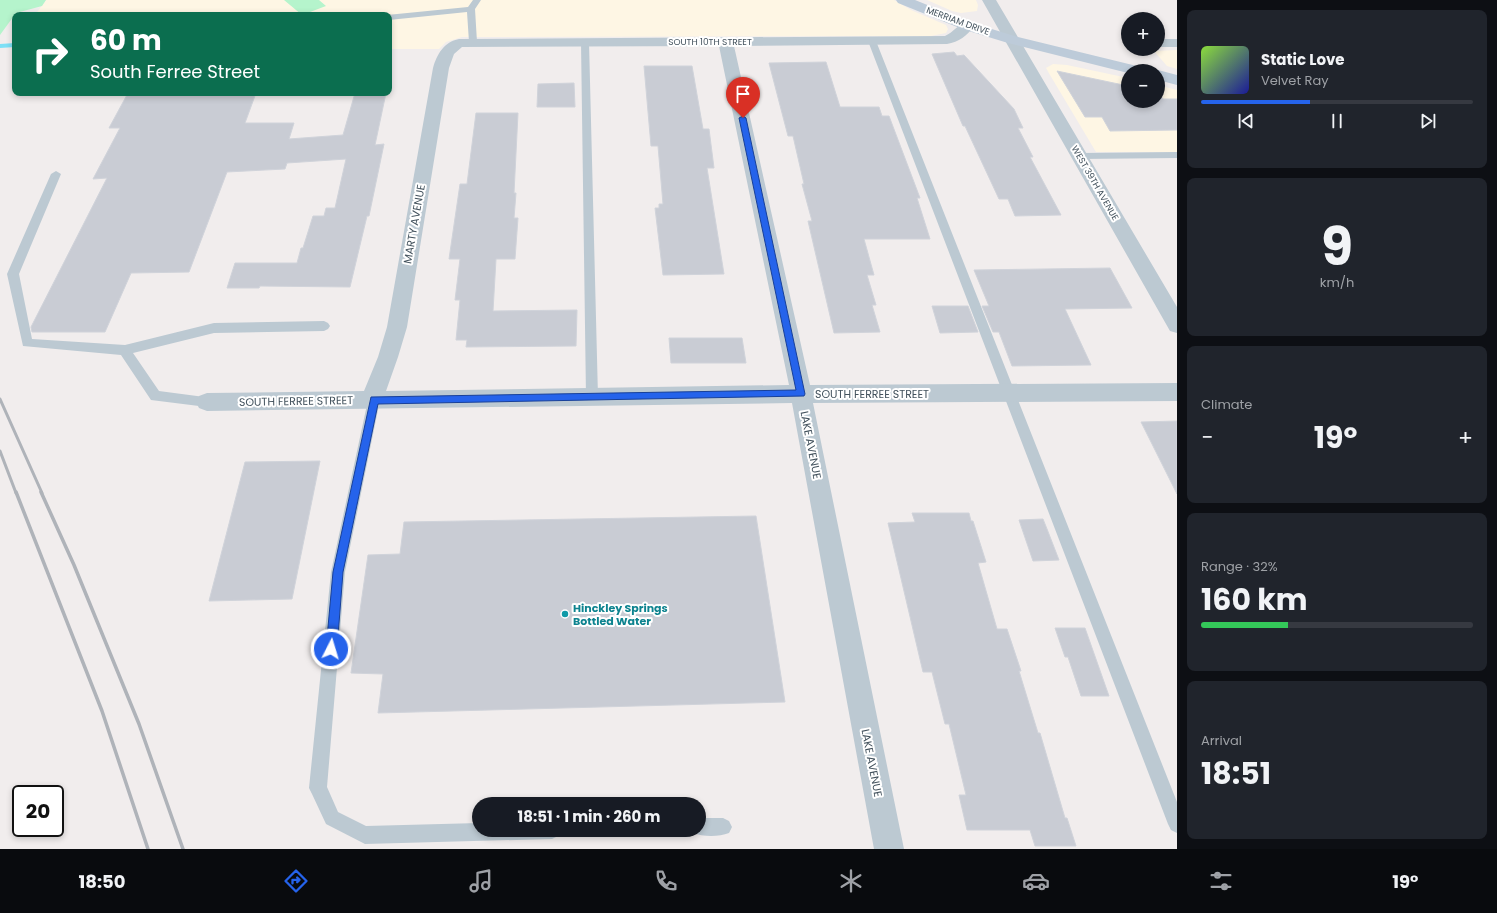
<!DOCTYPE html>
<html lang="en">
<head>
<meta charset="utf-8">
<style>
	body { margin:0; font-family:Poppins,sans-serif; background:#20242c; color:#f1f3f6; height:100vh; display:flex; flex-direction:column; font-size:15px; white-space:nowrap }
	* { box-sizing:border-box; margin:0 }
	p { font-size:13px; color:#9ea1a6 }
	.icon { flex:none; width:22px; height:22px; fill:none; stroke:currentColor; stroke-width:2; stroke-linecap:round; stroke-linejoin:round }
	.map { position:relative; flex:1; overflow:hidden }
	.panel { display:flex; flex-direction:column; gap:10px; padding:10px; background:#0d0f14; width:320px }
	.panel>* { flex:none }
	.guide { position:absolute; left:12px; top:12px; width:380px; height:84px; border-radius:8px; box-shadow:0 2px 6px #0003; background:#0b6e4f; color:#fff; overflow:hidden }
	.buttons { position:absolute; left:1121px; top:12px; display:grid; gap:8px }
	.buttons a { display:grid; place-items:center; width:44px; height:44px; border-radius:50%; background:#171b24; box-shadow:0 2px 6px #0003; font-size:20px }
	.speed { position:absolute; left:12px; top:785px; display:flex; gap:8px; font-size:20px; font-weight:700; text-align:center }
	.speed>* { display:grid; place-content:center; width:52px; height:52px; border-radius:50%; background:#171b24; box-shadow:0 2px 6px #0003; line-height:1 }
	.speed .limit { border:2px solid #111; border-radius:6px; background:#fff; color:#111 }
	.pin { position:absolute; display:grid; place-items:center; width:34px; height:34px; color:#fff; margin:-41px -17px; border-radius:50% 50% 50% 0; rotate:-45deg; box-shadow:0 0 4px #0007 }
	.pin .icon { rotate:45deg }
	.me { position:absolute; width:44px; margin:-22px; rotate:5deg; stroke-linejoin:round; filter:drop-shadow(0 0 3px #0008) }
	.turn { display:flex; align-items:center; gap:14px; height:84px; padding:0 12px; font-size:18px }
	.turn .icon { width:52px; height:52px; stroke-width:2.5 }
	.turn b { display:block; font-size:28px; line-height:34px }
	.big { font-size:30px; font-weight:700; line-height:1.1 }
	.panel .card { flex:1; display:flex; flex-direction:column; justify-content:center; gap:6px; min-width:0; padding:0 14px; border-radius:8px; background:#20242c }
	.panel .dial { align-items:center; gap:0 }
	.dial b { font-size:52px; line-height:1 }
	.song { display:flex; align-items:center; gap:12px }
	.cover { width:48px; height:48px; border-radius:6px; background:linear-gradient(135deg,hsl(90 70% 55%),hsl(240 70% 35%)) }
	.played { height:4px; border-radius:2px; background:linear-gradient(90deg,#2563eb 40%,#363941 40%) }
	.keys { display:flex; justify-content:space-around; direction:ltr }
	.heat { display:flex; justify-content:space-between; align-items:center; font-size:22px; direction:ltr }
	.charge { height:6px; border-radius:3px; background:linear-gradient(90deg,#34c759 32%,#363941 0) }
	.trip { position:absolute; left:472px; top:797px; width:234px; height:40px; border-radius:20px; background:#171b24; box-shadow:0 2px 6px #0003; font-weight:700; line-height:40px; text-align:center }
	.menu { display:flex; height:64px; justify-content:space-around; align-items:center; background:#090b0e; color:#9ea1a6 }
	.menu .icon { width:28px; height:28px }
	.menu .active { color:#2563eb }
	.menu b { font-size:18px; color:#f1f3f6 }
	main { display:flex; flex:1; min-height:0 }
	.map>svg:first-child { display:block }
	.commercial { fill:#fef6e4 }
	.green { fill:#b5f4cc }
	.lines { fill:none; stroke-linecap:round; stroke-linejoin:round }
	.stream { fill:#7de0f6; fill-rule:evenodd }
	.building { fill:#c9ccd4; stroke:#d0d3da }
	.lane { fill:#bcc9d2; fill-rule:evenodd }
	.street { fill:#bcc9d2; fill-rule:evenodd }
	.secondary { fill:#bdcbd9; fill-rule:evenodd }
	.rail-far1 { stroke:#afb3b9; stroke-width:3 }
	.rail { stroke:#afb3b9; stroke-width:3.5 }
	.route { fill:#2563eb; stroke:#184099 }
	.culture-dot { fill:#0f9aa8; stroke:#fff; stroke-width:1.5 }
	.labels { text-anchor:middle; dominant-baseline:central; stroke-width:4; stroke-linejoin:round; paint-order:stroke }
	.far-street-label { font-size:9px; fill:#43525d; stroke:#fff }
	.street-label { font-size:11px; fill:#43525d; stroke:#fff }
	.culture-label { font-size:11px; font-weight:bold; fill:#0d838f; stroke:#fff; text-anchor:start }
</style>
</head>
<body>
<main>
<div class="map">
<svg width="1177" height="849" viewBox="0 0 1177 849">
	<rect width="100%" height="100%" fill="#f1eded"/>
	<path class="commercial" d="M46,0H894L911,10L946,25L948,29L946,33L931,36L462,37L446,42L439,49H389V15H35Z
		M927,0H976L978,5L977,11L961,13L952,11Z
		M1177,50V69L1167,66L1154,51Z
		M1053,64L1067,65L1128,78V101H1158V85L1177,90V152H1096L1050,75L1046,68Z"/>
	<path class="green" d="M0,0H46L42,6L16,13L0,35Z
		M284,0H319L326,6L302,15Z"/>
	<g class="lines">
		<path class="stream" d="M15,43V47L0,48V44Z"/>
	</g>
	<path class="building" d="M954,52L957,56L964,55L1014,109L1023,128H1018L1033,157H1030L1061,215L1015,216L1008,199H999L965,126H963L932,54Z
		M826,62L840,107H879L882,116H889L920,198H917L930,239H864L874,275H867L876,305H872L880,332L834,333L808,221H812L802,184H804L793,136H788L769,63Z
		M644,66H692L703,129H709L714,168H707L724,274L663,275L655,208H659V204H663L658,146H651Z
		M1057,71L1128,86V101H1158V92L1163,99H1177V130L1110,131L1102,117H1085Z
		M574,83L575,107H537L538,84Z
		M128,93H256L245,123H294L289,139L343,135L355,93H386L375,145L384,144L369,216H367L350,287L260,286L259,288H227L235,263H297L301,248H303L313,216H324L326,208H335L346,159L287,163L285,169L227,172L189,272L131,273L105,332H32L31,327L107,178L93,179L120,128H109Z
		M476,113H518L514,193H516L514,218H518L515,259H496L493,311L577,310L576,346L466,347L467,340H456L460,300H455L460,259H449L460,184H467Z
		M1110,268L1132,308L1065,309L1091,365L1012,366L999,332H993L982,306H989L974,270Z
		M932,306H968L978,332L940,333Z
		M669,338H742L746,363H671Z
		M1177,421V494L1141,422Z
		M320,461L292,599L209,601L245,462Z
		M912,513H969L971,521H973L986,562L978,563L997,629H1007L1021,671H1019L1038,733H1040L1065,818H1067L1076,846H1035L1030,830H967L959,795H966L949,724H945L932,672H923L888,523L915,522Z
		M756,516L785,702L378,713L383,674L351,673L368,555L400,554L404,522Z
		M1043,519L1047,529L1059,560L1033,561L1019,520Z
		M1055,628H1085L1109,696H1081L1068,657H1065Z"/>
	<g class="lines">
		<path class="lane" d="M473,0H481L475,9L477,42L473,45L469,42L467,12L389,20V15H387L468,7Z
			M872,38L876,41L1177,802V833L1171,830L1168,824L868,41Z
			M585,39L589,42L598,397L596,401L592,402L588,401L586,397L581,42Z
			M1177,152V158L1080,159L1075,156L1080,153Z
			M56,171L61,174L19,274L32,339L125,345L214,323L324,321L328,323L330,326L328,329L324,331L214,333L133,353L159,391L212,398L213,402L212,406L207,407L151,400L121,355L23,346L7,274L51,174Z
			M374,395L379,396L380,400L345,572L327,787L338,812L366,826L479,823V830H561L558,836L552,839L365,844L326,824L312,794L309,788L331,572L368,400L369,396Z
			M699,818H723L729,821L732,827L729,833C719,837 703,837 693,833L692,830H699Z"/>
		<path class="street" d="M982,0H996L1177,307V333L1170,331Z
			M967,22L972,23L974,26C967,36 959,42 947,44L734,46L810,385L1177,383V401L813,403L904,849H874L792,403L207,411L199,408L196,402L199,396L207,393L364,391L378,357L387,327L433,68C437,54 444,42 459,39L945,36C954,32 958,24 967,22ZM719,46L789,385L386,391L398,357L407,327L449,68L454,54L462,47Z
			M1158,39H1177V47H1158Z"/>
		<path class="secondary" d="M896,0H915L972,23L1018,37L1145,68L1148,71H1128V73L1008,43L962,29L898,3Z
			M1158,70L1177,75V85L1158,80V71H1155Z"/>
		<path class="rail-far1" d="M0,399L42,493
			M0,451L16,493"/>
		<path class="rail" d="M16,492L102,711L148,849
			M41,492L74,565L139,724L183,849"/>
	</g>
	<path class="route" d="M743,116L746,118L805,394L804,396L378,404L343,572L337,649L335,653L331,655L327,653L326,649L333,572L371,397L796,390L739,118Z"/>
	<circle class="culture-dot" cx="565" cy="614" r="4"/>
	<g class="labels">
		<g class="far-street-label">
			<text transform="translate(958 21) rotate(20)">MERRIAM DRIVE</text>
			<text x="710" y="42">SOUTH 10TH STREET</text>
			<text transform="translate(1095 183) rotate(60)">WEST 39TH AVENUE</text>
		</g>
		<g class="street-label">
			<text transform="translate(414 224) rotate(-80)">MARTY AVENUE</text>
			<text x="872" y="394">SOUTH FERREE STREET</text>
			<text transform="translate(296 401) rotate(-1)">SOUTH FERREE STREET</text>
			<text transform="translate(811 445) rotate(79)">LAKE AVENUE</text>
			<text transform="translate(872 763) rotate(79)">LAKE AVENUE</text>
		</g>
		<g class="culture-label">
			<text x="573" y="608">Hinckley Springs<tspan x="573" dy="13">Bottled Water</tspan></text>
		</g>
	</g>
</svg>
<div class="buttons">
<a>+</a>
<a>−</a>
</div>
<div class="speed"><div class="limit">20</div></div>
<div class="pin" style="left:743px;top:118px;background:#d93025"><svg class="icon" aria-label="arrive" viewBox="0 0 24 24"><path d="M6 21V4h12l-3 4 3 4H6"/></svg></div>
<svg class="me" style="left:331px;top:649px" viewBox="-20 -20 40 40"><circle r="17" fill="#2563eb" stroke="#fff" stroke-width="3"/><path d="M0-11L8 9 0 5-8 9z" fill="#fff"/></svg>
<div class="trip">18:51 · 1 min · 260 m</div>
<div class="guide">
<div class="turn"><svg class="icon" aria-label="right" viewBox="0 0 24 24"><path d="M7 20v-9h11M14 6l5 5-5 5"/></svg><div><b>60 m</b>South Ferree Street</div></div>
</div>
</div>
<section class="panel">
<div class="card">
<div class="song"><i class="cover"></i><div><b>Static Love</b><p>Velvet Ray</p></div></div>
<div class="played"></div>
<div class="keys"><svg class="icon" aria-label="previous" viewBox="0 0 24 24"><path d="M18 5L8 12l10 7zM5 5v14"/></svg><svg class="icon" aria-label="pause" viewBox="0 0 24 24"><path d="M8 5v14M16 5v14"/></svg><svg class="icon" aria-label="next" viewBox="0 0 24 24"><path d="M6 5l10 7-10 7zM19 5v14"/></svg></div>
</div>
<div class="card dial"><b>9</b><p>km/h</p></div>
<div class="card"><p>Climate</p>
<div class="heat"><a>−</a><b class="big">19°</b><a>+</a></div>
</div>
<div class="card"><p>Range · 32%</p><b class="big">160 km</b><div class="charge"></div></div>
<div class="card"><p>Arrival</p><b class="big">18:51</b></div>
</section>
</main>
<nav class="menu">
<b>18:50</b>
<svg class="icon active" aria-label="directions" viewBox="0 0 24 24"><path d="M12 3l9 9-9 9-9-9zM9 14v-3h6M13 9l2 2-2 2"/></svg>
<svg class="icon" aria-label="music" viewBox="0 0 24 24"><path d="M9 18V5l10-2v13"/><circle cx="6" cy="18" r="3"/><circle cx="16" cy="16" r="3"/></svg>
<svg class="icon" aria-label="phone" viewBox="0 0 24 24"><path d="M5 4h4l2 5-3 2q2 4 5 5l2-3 5 2v4C11 20 4 13 5 4z"/></svg>
<svg class="icon" aria-label="climate" viewBox="0 0 24 24"><path d="M12 3v18M4 7l16 10M4 17L20 7"/></svg>
<svg class="icon" aria-label="car" viewBox="0 0 24 24"><path d="M5 17H2v-5l4-1 3-4h7l3 4 3 1v5h-3M9 17h6M6 11h13"/><circle cx="7" cy="17" r="2"/><circle cx="17" cy="17" r="2"/></svg>
<svg class="icon" aria-label="filters" viewBox="0 0 24 24"><path d="M4 7h16M4 17h16"/><circle cx="9" cy="7" r="2"/><circle cx="15" cy="17" r="2"/></svg>
<b>19°</b>
</nav>
</body>
</html>
